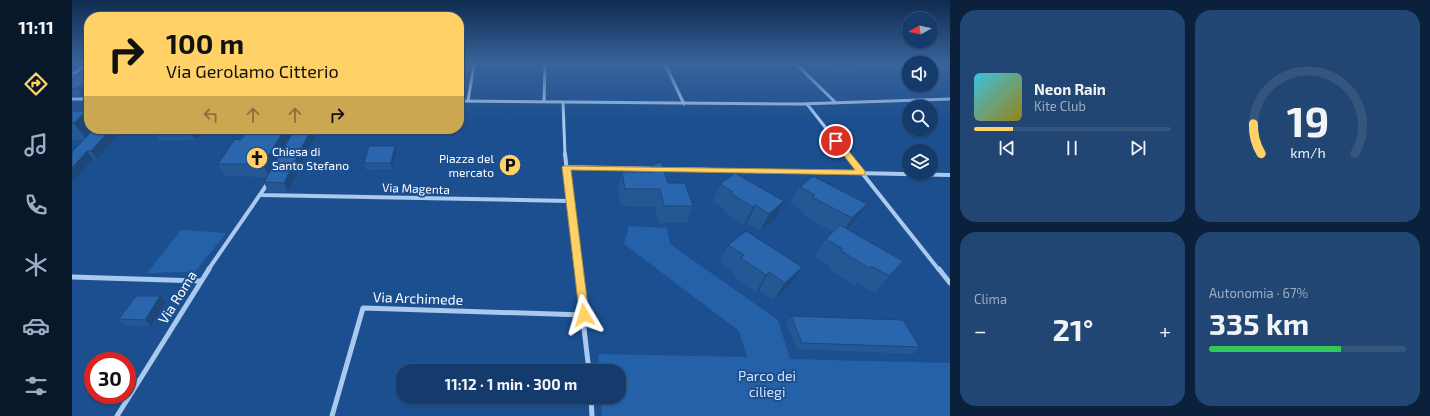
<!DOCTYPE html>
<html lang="it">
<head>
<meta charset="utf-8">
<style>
	body { margin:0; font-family:"Exo 2",sans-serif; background:#214673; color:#f1f3f6; height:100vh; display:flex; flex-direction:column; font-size:15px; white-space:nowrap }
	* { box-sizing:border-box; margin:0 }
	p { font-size:13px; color:#9dadc1 }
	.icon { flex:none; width:22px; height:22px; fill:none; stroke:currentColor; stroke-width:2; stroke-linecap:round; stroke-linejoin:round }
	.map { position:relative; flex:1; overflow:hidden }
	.sheet { display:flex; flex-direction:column; gap:10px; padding:10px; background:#0b203b; width:480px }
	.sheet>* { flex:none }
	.top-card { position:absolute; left:12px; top:12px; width:380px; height:122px; border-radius:16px; box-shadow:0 1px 3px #0004,0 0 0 1px #33557e; background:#ffd166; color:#111; overflow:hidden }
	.needle { width:26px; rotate:262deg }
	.fabs { position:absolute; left:830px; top:12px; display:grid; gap:8px }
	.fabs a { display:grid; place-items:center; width:36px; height:36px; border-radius:50%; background:#143b6b; box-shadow:0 1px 3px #0004,0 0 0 1px #33557e; font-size:20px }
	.speed { position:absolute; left:12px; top:352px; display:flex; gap:8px; font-size:20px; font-weight:700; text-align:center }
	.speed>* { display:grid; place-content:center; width:52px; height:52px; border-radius:50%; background:#143b6b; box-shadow:0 1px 3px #0004,0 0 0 1px #33557e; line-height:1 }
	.speed .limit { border:6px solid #d22; background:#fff; color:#111 }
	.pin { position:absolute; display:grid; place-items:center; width:34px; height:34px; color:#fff; margin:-17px; border:2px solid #fff; border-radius:50%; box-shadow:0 1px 4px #0007 }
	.me { position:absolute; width:44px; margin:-22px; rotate:353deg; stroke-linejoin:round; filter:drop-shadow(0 0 3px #0008) }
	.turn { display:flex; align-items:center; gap:14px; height:84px; padding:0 16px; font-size:18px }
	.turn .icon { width:52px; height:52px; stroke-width:2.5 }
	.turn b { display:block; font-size:28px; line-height:34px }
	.lanes { display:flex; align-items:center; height:38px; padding:0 16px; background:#0003; justify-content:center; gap:20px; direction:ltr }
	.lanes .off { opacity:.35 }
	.big { font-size:30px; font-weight:700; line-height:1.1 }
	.sheet .tile { flex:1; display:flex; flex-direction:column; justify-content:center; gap:6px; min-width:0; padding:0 14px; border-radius:16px; background:#214673 }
	.sheet .dial { align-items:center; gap:0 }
	.dial svg { height:104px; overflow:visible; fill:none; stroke:#33557e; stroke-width:7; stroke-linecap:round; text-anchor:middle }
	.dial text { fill:#f1f3f6; stroke:none }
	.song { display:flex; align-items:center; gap:12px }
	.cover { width:48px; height:48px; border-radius:6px; background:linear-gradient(135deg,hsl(190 70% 55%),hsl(50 70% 35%)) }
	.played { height:4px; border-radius:2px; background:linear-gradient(90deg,#ffd166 20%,#33557e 20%) }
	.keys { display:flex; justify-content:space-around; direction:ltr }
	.heat { display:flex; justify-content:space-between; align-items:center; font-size:22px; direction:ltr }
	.charge { height:6px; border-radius:3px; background:linear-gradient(90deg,#34c759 67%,#33557e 0) }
	.sheet .tiles { flex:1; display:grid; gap:10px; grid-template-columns:repeat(2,1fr) }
	.trip { position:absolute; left:324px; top:364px; width:230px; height:40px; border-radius:16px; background:#143b6b; box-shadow:0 1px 3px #0004,0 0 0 1px #33557e; font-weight:700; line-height:40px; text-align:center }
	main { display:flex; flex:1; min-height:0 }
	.tab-bar { display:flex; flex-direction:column; width:72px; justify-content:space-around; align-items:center; background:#08182b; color:#9dadc1 }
	.tab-bar .icon { width:28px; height:28px }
	.tab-bar .on { color:#ffd166 }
	.tab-bar b { font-size:18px; color:#f1f3f6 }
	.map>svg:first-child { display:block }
	.green { fill:#2461a8 }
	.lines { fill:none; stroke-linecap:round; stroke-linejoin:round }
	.street-far2 { stroke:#a9c9ee; stroke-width:3 }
	.street-far1 { stroke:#a9c9ee; stroke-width:4 }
	.street { stroke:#a9c9ee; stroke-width:5 }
	.wall { fill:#245895 }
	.shaded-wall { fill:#1d4779 }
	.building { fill:#2a66ad; stroke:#1d4779 }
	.route { fill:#ffd166; stroke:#a68842 }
	.labels { text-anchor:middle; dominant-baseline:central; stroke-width:4; stroke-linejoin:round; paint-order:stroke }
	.poi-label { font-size:12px; fill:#fff; stroke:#1b4f8f; text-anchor:start }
	.street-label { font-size:12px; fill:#fff; stroke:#1b4f8f }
	.near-street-label { font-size:14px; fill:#fff; stroke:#1b4f8f }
	.near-park-label { font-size:14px; fill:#cfe3fa; stroke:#1b4f8f }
</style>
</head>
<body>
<main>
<nav class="tab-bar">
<b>11:11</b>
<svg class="icon on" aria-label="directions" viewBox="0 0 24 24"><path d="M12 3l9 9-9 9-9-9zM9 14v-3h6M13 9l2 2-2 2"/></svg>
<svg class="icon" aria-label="music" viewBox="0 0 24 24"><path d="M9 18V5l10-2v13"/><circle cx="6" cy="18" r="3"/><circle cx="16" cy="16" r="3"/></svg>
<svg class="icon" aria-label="phone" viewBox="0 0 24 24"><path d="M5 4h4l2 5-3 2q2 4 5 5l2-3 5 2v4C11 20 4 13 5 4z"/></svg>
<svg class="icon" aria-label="climate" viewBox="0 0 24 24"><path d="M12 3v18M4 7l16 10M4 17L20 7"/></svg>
<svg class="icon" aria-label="car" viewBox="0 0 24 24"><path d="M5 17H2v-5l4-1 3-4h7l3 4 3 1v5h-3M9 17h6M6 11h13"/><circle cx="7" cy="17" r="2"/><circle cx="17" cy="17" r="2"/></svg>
<svg class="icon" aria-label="filters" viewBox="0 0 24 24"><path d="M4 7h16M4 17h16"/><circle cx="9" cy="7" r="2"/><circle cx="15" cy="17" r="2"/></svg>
</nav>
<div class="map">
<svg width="878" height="416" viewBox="0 0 878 416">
	<rect width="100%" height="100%" fill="#1b4f8f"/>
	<path class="green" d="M557,226L595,228L598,244L706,320L718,359L878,363V416H530L529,397H547V371H527L526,354L675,357L667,331L552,244Z
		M109,230L154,233L123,272L75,273Z"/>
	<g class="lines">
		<path class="street-far2" d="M593,64L612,104
			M724,64L764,103
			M0,75L15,64
			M0,99H17
			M387,101L727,104L878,99
			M396,101L402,64
			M472,102L473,64
			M491,102L493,155
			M735,104L775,155"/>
		<path class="street-far1" d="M493,154L506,270
			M775,154L867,270
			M494,167L878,175
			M190,195L498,201
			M136,270L196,183"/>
		<path class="street" d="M505,269L517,371
			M867,269L878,283
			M0,277L128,281
			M519,397L520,416
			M45,416L137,269
			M260,416L291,308L512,315"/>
	</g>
	<path class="wall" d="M750,64H785L780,73L762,74Z
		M0,75H17V93H14L10,96H0Z
		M0,111H14L17,115V129L25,159H21L0,183L11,140H0Z
		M134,129L123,140L87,141L83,133Z
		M223,129H241L244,137L236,150L216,192H196L192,182L195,177L153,176L146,164L220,132L219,133L220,134Z
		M250,129H266L265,130H251Z
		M323,146L324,153L320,169L294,170L292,163Z
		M580,165L596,183L621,206L615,223H587L583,207L549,206L546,189L550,172H578Z
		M663,173L703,219L688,231L675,223L672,225L651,211L652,209L641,201L648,184Z
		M728,187L795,204L783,221L775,229L831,261L803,293L785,283L783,285L756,269L758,266L742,256L754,239L761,232L730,214L732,212L718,204Z
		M656,245L730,267L719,284L702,300L687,290L684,292L660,275L662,272L648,262Z
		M94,302L79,326H54L47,319Z
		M719,316L848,347L841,354L725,349L714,322Z"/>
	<path class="shaded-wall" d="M9,85L14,93L10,96L5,88Z
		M14,111L17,115V129H25L15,140L2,123Z
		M39,129H50L25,159L19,151Z
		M122,129H134L123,140L119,133Z
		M213,129H219L220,136L197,177L191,164Z
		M240,129H241L244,137L236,150L216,192L212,183L233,141Z
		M323,146L324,153L320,169L319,163Z
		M15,151L21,159L0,183V168Z
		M712,201L703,219L688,231L697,214Z
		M795,204L783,221L768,236L780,218Z
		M683,205L675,223L672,225L681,207Z
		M730,267L719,284L702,300L713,283Z
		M697,272L687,290L684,292L694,275Z
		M88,296L94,302L79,326L73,320Z"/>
	<path class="building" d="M765,64H785L767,65Z
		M0,75H17V86L9,85L5,88L0,89Z
		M0,111H14L2,123H0Z
		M21,129H39L19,151H15L0,168V152L18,133Z
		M86,129H122L119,133H83Z
		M176,129H213L191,164H146L163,139L169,140Z
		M223,129H240L233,141L212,183L192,182Z
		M297,146H323L319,163H292Z
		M589,162L596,183H613L621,206H592L588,189H553L550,172H582L580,165Z
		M663,173L712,201L697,214L683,205L681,207L659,194L661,192L648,184Z
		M741,176L795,204L780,218L740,197L743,195L728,187Z
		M768,225L831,261L817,276L799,266L797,268L769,251L771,249L754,239Z
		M674,231L730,267L713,283L697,272L694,275L669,258L672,255L656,245Z
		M64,296H88L73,320L47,319Z
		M719,316L831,320L848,347L730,343Z"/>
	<linearGradient id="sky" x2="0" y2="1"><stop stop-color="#0f2b4f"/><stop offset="0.52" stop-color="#39639b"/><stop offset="1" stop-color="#39639b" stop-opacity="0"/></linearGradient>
	<rect width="878" height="122" fill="url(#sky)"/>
	<path class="route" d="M762,139H767L793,171V175L499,170L517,315L516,319H508L490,167L491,166L783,170L762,143Z"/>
	<defs>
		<g id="church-disc" transform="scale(1.15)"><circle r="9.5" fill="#ffd166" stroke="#1b4f8f"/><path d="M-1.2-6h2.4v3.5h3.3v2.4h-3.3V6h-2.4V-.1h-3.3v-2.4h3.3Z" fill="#111"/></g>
		<g id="parking-disc" transform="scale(1.15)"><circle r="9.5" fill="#ffd166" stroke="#1b4f8f"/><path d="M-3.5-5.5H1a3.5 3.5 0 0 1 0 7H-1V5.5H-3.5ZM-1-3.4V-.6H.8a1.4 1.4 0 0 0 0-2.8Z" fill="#111"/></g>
	</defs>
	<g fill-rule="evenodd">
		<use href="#church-disc" x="185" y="158"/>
		<use href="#parking-disc" x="438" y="165"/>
	</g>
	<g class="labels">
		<g class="poi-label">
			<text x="200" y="151">Chiesa di<tspan x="200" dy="14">Santo Stefano</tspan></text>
			<text x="422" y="158" text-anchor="end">Piazza del<tspan x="422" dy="14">mercato</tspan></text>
		</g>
		<g class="street-label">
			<text transform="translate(344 188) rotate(2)">Via Magenta</text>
		</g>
		<g class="near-street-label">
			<text transform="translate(105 297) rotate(-58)">Via Roma</text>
			<text transform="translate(346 298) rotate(2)">Via Archimede</text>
		</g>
		<g class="near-park-label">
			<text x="695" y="375">Parco dei<tspan x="695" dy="16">ciliegi</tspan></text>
		</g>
	</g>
</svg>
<div class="fabs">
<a><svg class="needle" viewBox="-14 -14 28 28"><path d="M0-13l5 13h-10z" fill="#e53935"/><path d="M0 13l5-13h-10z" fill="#9dadc1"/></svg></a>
<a><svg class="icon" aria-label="sound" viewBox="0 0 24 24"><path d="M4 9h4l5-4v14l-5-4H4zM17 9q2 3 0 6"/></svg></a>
<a><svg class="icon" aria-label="search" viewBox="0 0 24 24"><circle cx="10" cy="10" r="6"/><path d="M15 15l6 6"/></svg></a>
<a><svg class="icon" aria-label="layers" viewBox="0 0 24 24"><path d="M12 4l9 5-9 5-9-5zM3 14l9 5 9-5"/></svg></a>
</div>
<div class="speed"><div class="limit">30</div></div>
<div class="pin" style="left:764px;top:141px;background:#d93025"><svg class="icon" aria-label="arrive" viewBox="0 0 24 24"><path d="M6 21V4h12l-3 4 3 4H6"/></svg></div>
<svg class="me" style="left:512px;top:315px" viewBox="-20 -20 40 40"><path d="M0-17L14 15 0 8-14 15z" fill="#ffd166" stroke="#fff" stroke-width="4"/></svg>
<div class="trip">11:12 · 1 min · 300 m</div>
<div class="top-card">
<div class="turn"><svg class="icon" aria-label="right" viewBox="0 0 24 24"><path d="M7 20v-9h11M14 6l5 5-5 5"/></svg><div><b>100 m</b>Via Gerolamo Citterio</div></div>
<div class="lanes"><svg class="icon off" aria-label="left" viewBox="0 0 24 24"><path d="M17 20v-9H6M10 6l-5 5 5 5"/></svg><svg class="icon off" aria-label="ahead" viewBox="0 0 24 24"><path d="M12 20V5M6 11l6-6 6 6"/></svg><svg class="icon off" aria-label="ahead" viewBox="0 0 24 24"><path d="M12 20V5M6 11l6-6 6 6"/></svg><svg class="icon" aria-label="right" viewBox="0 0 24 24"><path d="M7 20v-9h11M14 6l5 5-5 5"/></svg></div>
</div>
</div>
<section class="sheet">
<div class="tiles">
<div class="tile">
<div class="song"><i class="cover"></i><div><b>Neon Rain</b><p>Kite Club</p></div></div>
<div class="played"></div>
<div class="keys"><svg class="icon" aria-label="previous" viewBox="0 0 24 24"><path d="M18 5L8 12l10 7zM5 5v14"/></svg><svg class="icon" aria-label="pause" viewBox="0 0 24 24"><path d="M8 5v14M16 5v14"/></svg><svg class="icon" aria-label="next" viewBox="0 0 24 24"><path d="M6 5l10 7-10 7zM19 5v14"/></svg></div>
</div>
<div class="tile dial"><svg viewBox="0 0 100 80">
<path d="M14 69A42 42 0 1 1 86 69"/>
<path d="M14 69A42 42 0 0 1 8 46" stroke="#ffd166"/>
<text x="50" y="56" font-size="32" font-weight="700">19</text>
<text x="50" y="72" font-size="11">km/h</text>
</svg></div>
<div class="tile"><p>Clima</p>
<div class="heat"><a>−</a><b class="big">21°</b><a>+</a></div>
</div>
<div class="tile"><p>Autonomia · 67%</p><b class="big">335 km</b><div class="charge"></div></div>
</div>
</section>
</main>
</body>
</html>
